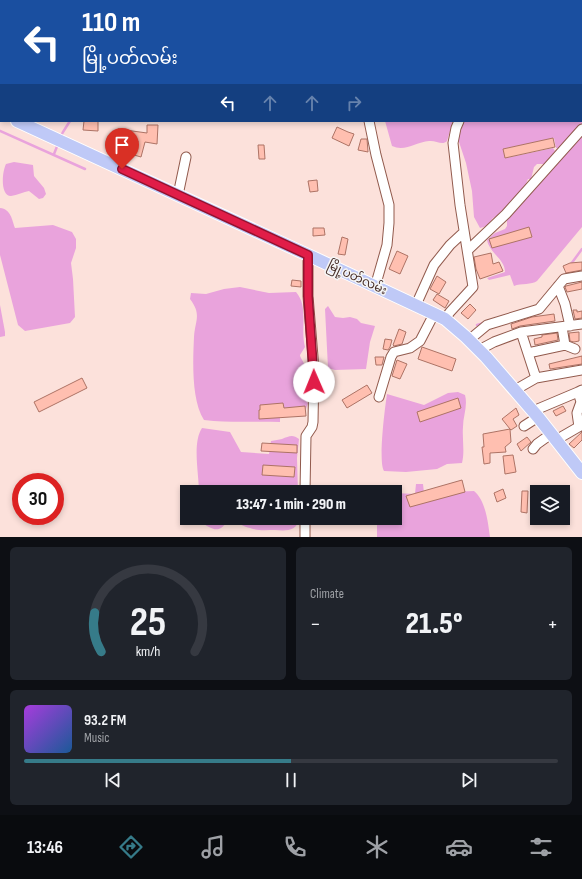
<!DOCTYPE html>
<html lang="en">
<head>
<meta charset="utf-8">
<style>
	body { margin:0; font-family:"Sofia Sans Condensed","Noto Sans Myanmar",sans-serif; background:#20242c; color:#f1f3f6; height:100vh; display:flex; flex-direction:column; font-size:15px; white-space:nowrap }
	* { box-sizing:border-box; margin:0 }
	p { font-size:13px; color:#9ea1a6 }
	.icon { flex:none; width:22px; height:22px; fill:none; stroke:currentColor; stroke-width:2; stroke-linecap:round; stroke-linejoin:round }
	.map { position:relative; height:537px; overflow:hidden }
	.sheet { display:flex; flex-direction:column; gap:10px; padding:10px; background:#0d0f14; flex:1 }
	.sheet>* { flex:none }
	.hud { position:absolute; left:0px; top:0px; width:582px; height:122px; box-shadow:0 2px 6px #0003; background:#1a4fa0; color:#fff; overflow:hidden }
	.buttons { position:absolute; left:530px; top:485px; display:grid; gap:8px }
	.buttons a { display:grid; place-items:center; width:40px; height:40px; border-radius:0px; background:#171b24; box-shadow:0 2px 6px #0003; font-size:20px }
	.speed { position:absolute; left:12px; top:473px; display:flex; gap:8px; font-size:20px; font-weight:700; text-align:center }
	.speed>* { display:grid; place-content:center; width:52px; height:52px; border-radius:50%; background:#171b24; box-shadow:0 2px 6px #0003; line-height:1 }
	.speed .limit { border:6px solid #d22; background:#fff; color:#111 }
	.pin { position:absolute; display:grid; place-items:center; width:34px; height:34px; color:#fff; margin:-41px -17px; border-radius:50% 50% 50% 0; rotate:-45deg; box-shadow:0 0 4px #0007 }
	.pin .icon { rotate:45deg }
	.me { position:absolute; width:44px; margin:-22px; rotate:359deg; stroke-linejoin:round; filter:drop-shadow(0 0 3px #0008) }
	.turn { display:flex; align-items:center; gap:14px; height:84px; padding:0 16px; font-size:18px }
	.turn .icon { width:52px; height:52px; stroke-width:2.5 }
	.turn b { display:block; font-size:28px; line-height:34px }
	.lanes { display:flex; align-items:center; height:38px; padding:0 16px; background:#0003; justify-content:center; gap:20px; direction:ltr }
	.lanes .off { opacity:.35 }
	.big { font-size:30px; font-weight:800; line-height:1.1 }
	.sheet .widget { flex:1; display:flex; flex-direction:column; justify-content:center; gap:6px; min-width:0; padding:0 14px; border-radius:6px; background:#20242c }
	.sheet .dial { align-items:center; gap:0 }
	.dial svg { height:104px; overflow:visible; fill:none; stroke:#363941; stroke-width:7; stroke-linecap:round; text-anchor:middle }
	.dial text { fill:#f1f3f6; stroke:none }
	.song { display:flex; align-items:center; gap:12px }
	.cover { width:48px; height:48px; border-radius:6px; background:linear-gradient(135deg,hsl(280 70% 55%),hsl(210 70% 35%)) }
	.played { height:4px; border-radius:2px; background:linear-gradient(90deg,#367b89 50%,#363941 50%) }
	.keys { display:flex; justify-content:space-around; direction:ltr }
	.heat { display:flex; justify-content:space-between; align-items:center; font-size:22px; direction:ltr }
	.sheet .tiles { flex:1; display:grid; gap:10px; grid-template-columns:1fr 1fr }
	.widget:last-child { grid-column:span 2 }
	.trip { position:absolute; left:180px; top:485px; width:222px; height:40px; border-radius:0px; background:#171b24; box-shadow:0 2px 6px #0003; font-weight:800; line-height:40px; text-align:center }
	.dock { display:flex; height:64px; justify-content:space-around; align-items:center; background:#090b0e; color:#9ea1a6 }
	.dock .icon { width:28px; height:28px }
	.dock .selected { color:#367b89 }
	.dock b { font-size:18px; color:#f1f3f6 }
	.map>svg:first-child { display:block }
	.water { fill:#e9a3dc }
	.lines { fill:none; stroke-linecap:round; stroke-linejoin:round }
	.stream { stroke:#e9a3dc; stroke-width:2.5 }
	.building { fill:#ffbfb0; stroke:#ad7365 }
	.minor-casing { stroke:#915a4d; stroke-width:11 }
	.major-casing { stroke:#fff; stroke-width:14 }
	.minor { stroke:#fff; stroke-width:9 }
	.major { stroke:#bfc9f7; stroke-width:12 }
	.route-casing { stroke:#92132f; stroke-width:10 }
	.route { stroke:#e11d48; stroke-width:7 }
	.labels { text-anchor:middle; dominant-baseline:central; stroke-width:3; stroke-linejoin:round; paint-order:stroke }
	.street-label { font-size:12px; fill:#472e29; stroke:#f5f5f5 }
</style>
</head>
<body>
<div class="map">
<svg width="582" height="537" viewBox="0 0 582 537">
	<rect width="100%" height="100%" fill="#fce1db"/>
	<path class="water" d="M581,107H582V126C575,133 567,149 556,148L554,138L503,149L505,158L553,148L555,151L548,160L546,168L543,164H537L534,167L531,179H528L522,193L497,217L493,218L487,226L480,228L474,217L472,191L466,163L458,139L464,121H581Z
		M385,121H453L447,141C442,146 436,140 429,141C416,142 405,152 392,146Z
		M582,132V227L537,281C532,285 521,283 514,286L510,275L489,280L487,278L505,272C505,259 490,254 487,240L495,233L505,229L507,226V220L519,205Z
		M14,162L33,165L34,176L44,188L46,194L43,198L39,199L29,191C24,192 17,195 11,196C0,196 2,172 6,164Z
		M0,208C11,209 12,220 15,228L53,225L72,232L76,239V248L71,263L73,279L75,317L70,323L25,331L18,325L0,255Z
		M240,287L269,293L296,292C309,307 300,329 305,347L300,355C300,358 303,360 304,364C308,375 307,389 306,401L308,403L306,409L302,412L280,411V422C254,421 230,423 204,420C191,400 193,360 194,337C195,320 202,315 190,299L191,293L206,294L224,289Z
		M0,305L5,332V336L0,337Z
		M328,306L335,317L343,318L350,317L357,319L361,323L375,326L370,342L366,369L335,370L328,368L325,309Z
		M458,392L465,395C468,406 463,416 463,427C462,439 465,451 462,463L447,464L437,469L406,472L384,471C378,462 385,407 387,394L424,405L448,393Z
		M202,428L230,432L241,452L269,454L271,441C275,440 279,440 282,439C289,436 293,434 299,439L297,458L298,492H199C199,474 192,443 202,428Z
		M416,484H423L424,493L474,491C486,501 488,523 490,537H377V518H395V493L415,494Z
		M201,518H298C299,532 284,531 275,530C266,530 258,531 250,528C244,527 238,522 232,522C226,522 225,525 221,528C215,532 207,526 201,522Z"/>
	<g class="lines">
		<path class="stream" d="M270,1L274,0
			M0,131L85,169
			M60,138L63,132L70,121
			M54,154L58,144
			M571,264L582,249
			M477,325L484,323"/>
	</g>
	<path class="building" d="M84,121H98V131L83,130Z
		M147,125H158L157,144L145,142L141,157L134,155L138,141L116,138L118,129L147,133Z
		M337,127L348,132L354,134L349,146L332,138Z
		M553,138L555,147L505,158L503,149Z
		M361,139H367L368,152L358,150Z
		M258,145H264L265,159H259Z
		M317,180L318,191L310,192L308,181Z
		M529,227L532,237L492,248L489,239Z
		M313,228H324L325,235L313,236Z
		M342,237L348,239L345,255L338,254Z
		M397,251L408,256L400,274L389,269Z
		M491,253L493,264L499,262L503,271L480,279L476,269L474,257Z
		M582,262V270L566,273L563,266L570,263Z
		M437,276L446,282L439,294L430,289Z
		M292,280L301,281V287L291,286Z
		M582,282V289L567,292L565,287L566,286Z
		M437,294L449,301L445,308L433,300Z
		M470,304L476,310L468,319L461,313Z
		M573,310H577V312L582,311V318L575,319Z
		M554,314L555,321L520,326L512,329L511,324L532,317Z
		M399,329L406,332L402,344L394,346L393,345Z
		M579,332V341L574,342L570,341L569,333Z
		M557,333L558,340L535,345L534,339L542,337V335Z
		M385,339L392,340L390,347L388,350L383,349Z
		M422,347L456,359L452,371L418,359Z
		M582,356V364L550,369L549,364Z
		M375,357H384L382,365H376Z
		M397,360L407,364L400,379L392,376Z
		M82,378L87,388L39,412L34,402Z
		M367,385L372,393L347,408L342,400Z
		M458,398L461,408L420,422L417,412Z
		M283,403L284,408L305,406L306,416L259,419V410H260V405Z
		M563,406L566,411L556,416L553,411Z
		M516,408L519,415L513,419L517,426L511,430L510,429L511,442L505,447L506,452L490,453V463L484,464L482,447H484L483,434L510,429L502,419Z
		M582,432V440L574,448L569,444Z
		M527,437L531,442L521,451L517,444Z
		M262,443L297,445V453L261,451Z
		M513,455L516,472L505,474L503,456Z
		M263,465L295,467L294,477L262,475Z
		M462,480L465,492L410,507L406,496Z
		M503,489L506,498L497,502L494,493Z
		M522,491H528L527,513L521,512Z"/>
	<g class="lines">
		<g class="minor-casing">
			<path id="minor" d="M11,0L13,1
				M493,0L494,1
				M29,1V0
				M581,28L582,27
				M0,44H1
				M581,46L582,47
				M369,121L376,155L389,205V223L387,245L375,287
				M178,195L186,157
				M468,250L506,214L582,129
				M558,286L565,304L570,326
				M416,305L434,265L450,245L464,232
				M445,319L450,312L473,287L460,205L453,143L456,128L459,121
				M562,327L565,345L575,349
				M469,340L487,325L539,309L564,279L582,276
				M479,350L494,342L521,332L582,324
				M528,353L565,345
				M536,378L582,370
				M515,390L536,378L521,332
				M578,392L581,402L577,413L579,427
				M379,397L391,357L394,352L410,348L420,341L434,314
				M533,411L578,392L582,390
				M524,426L538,417
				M556,440L582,425
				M533,449L537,444L551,434
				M305,492L306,436L312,427L313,422L314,369L308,296V255
				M305,537V518"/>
		</g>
		<g class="major-casing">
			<path id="major" d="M0,114H1
				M17,121L308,255L445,319L466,337L486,357L538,417L582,473"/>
		</g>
		<use href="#minor" class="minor"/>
		<use href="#major" class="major"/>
	</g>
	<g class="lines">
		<g class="route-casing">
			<path id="route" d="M122,169L308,255V296L314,382"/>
		</g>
		<use href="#route" class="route"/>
	</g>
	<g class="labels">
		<g class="street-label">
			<text transform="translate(357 278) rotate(25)">မြို့ပတ်လမ်း</text>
		</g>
	</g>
</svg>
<div class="buttons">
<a><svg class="icon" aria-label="layers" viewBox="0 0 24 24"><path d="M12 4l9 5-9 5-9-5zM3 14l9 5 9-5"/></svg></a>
</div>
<div class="speed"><div class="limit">30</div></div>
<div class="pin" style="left:122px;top:169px;background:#d93025"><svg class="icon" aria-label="arrive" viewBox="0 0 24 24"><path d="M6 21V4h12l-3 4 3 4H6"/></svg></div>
<svg class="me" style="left:314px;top:382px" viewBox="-20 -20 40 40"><circle r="19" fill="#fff"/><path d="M0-13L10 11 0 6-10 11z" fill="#e11d48"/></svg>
<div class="trip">13:47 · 1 min · 290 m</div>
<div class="hud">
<div class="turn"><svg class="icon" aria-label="left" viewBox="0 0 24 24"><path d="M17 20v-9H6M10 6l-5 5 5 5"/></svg><div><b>110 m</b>မြို့ပတ်လမ်း</div></div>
<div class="lanes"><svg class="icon" aria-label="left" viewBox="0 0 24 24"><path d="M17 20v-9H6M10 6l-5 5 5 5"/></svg><svg class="icon off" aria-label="ahead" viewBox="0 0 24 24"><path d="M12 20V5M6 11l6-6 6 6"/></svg><svg class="icon off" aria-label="ahead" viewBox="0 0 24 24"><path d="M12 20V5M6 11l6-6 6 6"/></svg><svg class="icon off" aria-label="right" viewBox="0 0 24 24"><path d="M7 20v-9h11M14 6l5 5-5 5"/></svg></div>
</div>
</div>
<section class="sheet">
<div class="tiles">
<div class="widget dial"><svg viewBox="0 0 100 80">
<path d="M14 69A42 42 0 1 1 86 69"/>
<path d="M14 69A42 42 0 0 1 9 39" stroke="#367b89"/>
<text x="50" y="56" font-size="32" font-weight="700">25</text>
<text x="50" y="72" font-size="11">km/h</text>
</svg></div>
<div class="widget"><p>Climate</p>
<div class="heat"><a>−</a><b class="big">21.5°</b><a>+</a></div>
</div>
<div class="widget">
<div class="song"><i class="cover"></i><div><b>93.2 FM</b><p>Music</p></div></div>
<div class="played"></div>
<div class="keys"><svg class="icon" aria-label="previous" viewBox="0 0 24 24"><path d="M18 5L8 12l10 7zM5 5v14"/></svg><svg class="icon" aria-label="pause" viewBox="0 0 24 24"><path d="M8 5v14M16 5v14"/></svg><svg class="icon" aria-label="next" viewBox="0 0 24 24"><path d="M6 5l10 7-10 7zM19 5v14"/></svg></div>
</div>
</div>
</section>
<nav class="dock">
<b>13:46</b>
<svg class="icon selected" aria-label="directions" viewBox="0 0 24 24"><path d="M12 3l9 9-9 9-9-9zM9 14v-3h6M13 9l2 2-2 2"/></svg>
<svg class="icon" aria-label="music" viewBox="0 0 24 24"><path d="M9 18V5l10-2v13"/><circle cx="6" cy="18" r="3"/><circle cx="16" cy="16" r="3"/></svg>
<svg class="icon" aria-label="phone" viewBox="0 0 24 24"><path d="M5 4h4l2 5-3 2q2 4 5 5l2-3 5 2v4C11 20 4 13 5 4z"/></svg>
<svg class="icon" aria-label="climate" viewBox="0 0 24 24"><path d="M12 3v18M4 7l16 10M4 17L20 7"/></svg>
<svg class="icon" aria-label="car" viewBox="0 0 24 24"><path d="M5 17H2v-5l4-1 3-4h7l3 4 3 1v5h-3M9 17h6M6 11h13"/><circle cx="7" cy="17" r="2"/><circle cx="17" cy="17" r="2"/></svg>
<svg class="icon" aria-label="filters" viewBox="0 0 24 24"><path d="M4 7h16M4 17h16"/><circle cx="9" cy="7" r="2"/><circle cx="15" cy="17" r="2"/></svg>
</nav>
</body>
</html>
